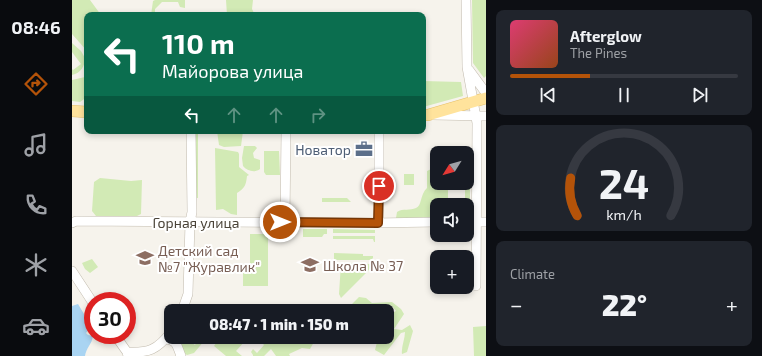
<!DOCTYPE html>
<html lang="en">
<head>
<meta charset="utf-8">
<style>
	body { margin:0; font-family:"Exo 2",sans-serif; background:#20242c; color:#f1f3f6; height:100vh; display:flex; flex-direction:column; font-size:15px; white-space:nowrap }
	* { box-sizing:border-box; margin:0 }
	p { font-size:13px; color:#9ea1a6 }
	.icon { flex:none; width:22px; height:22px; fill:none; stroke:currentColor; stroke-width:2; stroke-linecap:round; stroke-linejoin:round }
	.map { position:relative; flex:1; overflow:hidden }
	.side { display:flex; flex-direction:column; gap:10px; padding:10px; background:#0d0f14; width:276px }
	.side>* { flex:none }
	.top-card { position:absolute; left:12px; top:12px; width:342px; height:122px; border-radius:8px; box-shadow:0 2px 6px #0003; background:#0b6e4f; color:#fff; overflow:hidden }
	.needle { width:26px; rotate:233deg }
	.fabs { position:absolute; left:358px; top:146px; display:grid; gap:8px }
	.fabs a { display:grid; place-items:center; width:44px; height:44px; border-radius:8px; background:#171b24; box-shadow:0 2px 6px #0003; font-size:20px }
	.speed { position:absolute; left:12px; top:292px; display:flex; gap:8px; font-size:20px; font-weight:700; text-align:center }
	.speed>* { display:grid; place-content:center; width:52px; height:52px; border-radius:50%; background:#171b24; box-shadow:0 2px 6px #0003; line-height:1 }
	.speed .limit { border:6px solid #d22; background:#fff; color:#111 }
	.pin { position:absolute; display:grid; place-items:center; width:34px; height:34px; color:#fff; margin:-17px; border:2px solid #fff; border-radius:50%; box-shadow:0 1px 4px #0007 }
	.me { position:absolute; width:44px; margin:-22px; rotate:90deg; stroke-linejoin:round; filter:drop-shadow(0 0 3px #0008) }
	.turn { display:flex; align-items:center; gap:14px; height:84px; padding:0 12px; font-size:18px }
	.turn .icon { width:52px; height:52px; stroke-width:2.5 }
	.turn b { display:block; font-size:28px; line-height:34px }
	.lanes { display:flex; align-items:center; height:38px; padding:0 12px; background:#0003; justify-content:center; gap:20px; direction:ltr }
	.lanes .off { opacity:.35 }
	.big { font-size:30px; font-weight:800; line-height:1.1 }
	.side .tile { flex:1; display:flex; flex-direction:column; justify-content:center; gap:6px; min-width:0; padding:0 14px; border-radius:8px; background:#20242c }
	.side .dial { align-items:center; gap:0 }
	.dial svg { height:104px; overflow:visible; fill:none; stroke:#363941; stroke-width:7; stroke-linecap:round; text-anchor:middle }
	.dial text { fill:#f1f3f6; stroke:none }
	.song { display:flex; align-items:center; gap:12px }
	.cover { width:48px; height:48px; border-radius:6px; background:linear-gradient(135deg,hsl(340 70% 55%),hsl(20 70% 35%)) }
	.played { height:4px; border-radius:2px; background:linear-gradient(90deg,#b45309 35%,#363941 35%) }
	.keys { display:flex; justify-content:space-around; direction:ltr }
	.heat { display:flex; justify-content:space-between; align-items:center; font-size:22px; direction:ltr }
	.trip { position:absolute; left:92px; top:304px; width:230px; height:40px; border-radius:8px; background:#171b24; box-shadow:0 2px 6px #0003; font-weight:800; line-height:40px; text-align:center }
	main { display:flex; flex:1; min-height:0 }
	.dock { display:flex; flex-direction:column; width:72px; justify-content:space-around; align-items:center; background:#090b0e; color:#9ea1a6 }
	.dock .icon { width:28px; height:28px }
	.dock .selected { color:#b45309 }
	.dock b { font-size:18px; color:#f1f3f6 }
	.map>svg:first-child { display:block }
	.green { fill:#d2eab5 }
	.water { fill:#a9d4f2 }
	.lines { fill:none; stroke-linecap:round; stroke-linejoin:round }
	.minor-casing { stroke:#c2bbae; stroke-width:10 }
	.major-casing { stroke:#e6c16a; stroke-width:12 }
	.minor { stroke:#fff; stroke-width:9 }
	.major { stroke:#ffe39c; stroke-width:11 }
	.route-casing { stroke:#753606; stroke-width:10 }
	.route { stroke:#b45309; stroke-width:7 }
	.labels { text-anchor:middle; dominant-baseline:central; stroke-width:4; stroke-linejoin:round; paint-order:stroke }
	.service-label { font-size:14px; fill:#4e5e75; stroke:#fff; text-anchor:end }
	.street-label { font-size:14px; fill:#4b4439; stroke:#fff }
	.education-label { font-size:14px; fill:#785e54; stroke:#fff; text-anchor:start }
</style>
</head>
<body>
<main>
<nav class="dock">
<b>08:46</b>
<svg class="icon selected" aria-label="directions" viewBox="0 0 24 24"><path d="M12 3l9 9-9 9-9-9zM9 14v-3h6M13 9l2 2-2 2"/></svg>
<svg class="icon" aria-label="music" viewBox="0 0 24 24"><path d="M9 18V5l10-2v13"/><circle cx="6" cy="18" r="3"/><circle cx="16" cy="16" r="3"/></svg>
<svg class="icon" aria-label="phone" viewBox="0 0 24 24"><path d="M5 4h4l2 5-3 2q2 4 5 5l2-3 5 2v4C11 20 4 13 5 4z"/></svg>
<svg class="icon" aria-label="climate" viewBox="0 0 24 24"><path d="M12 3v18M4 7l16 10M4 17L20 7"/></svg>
<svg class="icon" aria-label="car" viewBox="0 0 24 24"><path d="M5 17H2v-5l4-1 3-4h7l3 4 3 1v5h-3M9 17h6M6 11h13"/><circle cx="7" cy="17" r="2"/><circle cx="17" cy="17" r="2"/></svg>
</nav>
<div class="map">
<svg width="414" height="356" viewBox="0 0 414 356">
	<rect width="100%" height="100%" fill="#f6f3ec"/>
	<path class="green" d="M0,0H18L29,15H15V51L0,34Z
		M83,0H113V8L108,7L106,2H90L83,9V15H79L81,1Z
		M154,0H181L180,9L183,15H155Z
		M400,0H414V76L412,78L401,63Z
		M0,43L9,51L13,58C13,66 9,73 0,75V69L1,70L9,64L0,52Z
		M13,77L15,81V97L8,102L0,101V80Z
		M351,81L389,82L391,96L351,107Z
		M123,131H126V198H124Z
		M145,131H171L169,146L152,147L147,145Z
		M172,146H183L185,148L181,153L182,158L188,160V169C183,173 175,171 171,166L170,158Z
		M143,148L166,152L167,154V167L177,175L175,176C174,185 173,188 165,193V215L159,214L151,209L144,210Z
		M192,151H207L208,175H194L192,172Z
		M361,161H365V183H376V202L365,204L364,218H324L325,212C331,208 338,211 344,208C350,206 348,194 355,188V171L361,168Z
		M395,170H398V208L395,213V205H393V183H395Z
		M332,174H342V185H332Z
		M28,178L59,181L70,180L69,214L65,216H24L20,211L22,182Z
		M250,198H275L279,202H250Z
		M231,229H255V234H252L250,237H231Z
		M261,229L303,230V233H261Z
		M178,234H196V286H171V270L178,269Z
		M261,236H303V242H302L301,239H261Z
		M262,253L291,254V256H301V258L299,260H262Z
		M20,259L26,267L18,273L13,269L10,263Z
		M269,263L299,264L300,265L296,271L269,298L267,294Z
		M287,297L294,298L300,303L320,302L329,309L332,314L322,329L330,330L338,325L341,331L335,352L330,354C329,347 333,339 333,332L329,333L312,355L303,350L305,342L309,337H315V316L324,311L320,306L314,305L307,311H304L298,306L290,311H276L277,307Z
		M414,326V356H402L401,327Z
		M106,337L113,341L114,339L123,345L128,338L133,340L122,353L115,355L112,353Z
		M148,337H161L162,340L166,341L169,340L170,337H173L172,338L174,340L164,351L170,356H154L142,346Z
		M185,337H209L228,341L242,342L238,349L230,348L217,354L218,356H204L199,349L192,356H181V355L179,352L181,349L185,353L192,345Z"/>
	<path class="water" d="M6,304L18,324V328L14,333L16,335L21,336C20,344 14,348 13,356H0V306Z"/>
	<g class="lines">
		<g class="minor-casing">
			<path id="minor" d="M394,0L395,67L405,123L404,286
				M397,70L414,93
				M361,115L414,116
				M213,222L214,131
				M395,222H414
				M0,223L4,221L302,223L365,222
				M307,223V131
				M0,271L21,303
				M110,311L116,294L118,222L120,212L119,131
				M43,335L55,352L56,356
				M94,339C105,340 105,346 109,356
				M55,352C77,353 85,350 99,332"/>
		</g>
		<g class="major-casing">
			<path id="major" d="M0,111L15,112
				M351,115H356L414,98"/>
		</g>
		<use href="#minor" class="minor"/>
		<use href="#major" class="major"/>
	</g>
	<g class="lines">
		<g class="route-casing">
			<path id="route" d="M208,222L306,223L307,186"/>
		</g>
		<use href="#route" class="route"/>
	</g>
	<defs>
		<g id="office-bare" transform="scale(1.38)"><path d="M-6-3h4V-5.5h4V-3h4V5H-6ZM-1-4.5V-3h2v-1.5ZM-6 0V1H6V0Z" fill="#5c6f8a" stroke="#fff" stroke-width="2.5" paint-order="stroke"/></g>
		<g id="school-bare" transform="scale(1.38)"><path d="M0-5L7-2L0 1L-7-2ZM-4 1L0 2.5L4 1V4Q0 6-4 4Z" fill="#8d6e63" stroke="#fff" stroke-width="2.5" paint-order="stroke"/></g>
	</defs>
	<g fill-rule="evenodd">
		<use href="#office-bare" x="292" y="149"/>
		<use href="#school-bare" x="73" y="258"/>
		<use href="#school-bare" x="238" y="265"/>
	</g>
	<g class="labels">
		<g class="service-label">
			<text x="279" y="149">Новатор</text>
		</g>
		<g class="street-label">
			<text x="124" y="222">Горная улица</text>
		</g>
		<g class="education-label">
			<text x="86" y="250">Детский сад<tspan x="86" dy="16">№7 "Журавлик"</tspan></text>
			<text x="251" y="265">Школа № 37</text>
		</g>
	</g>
</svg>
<div class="fabs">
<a><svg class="needle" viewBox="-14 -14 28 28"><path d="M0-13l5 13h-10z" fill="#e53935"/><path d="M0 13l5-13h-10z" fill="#9ea1a6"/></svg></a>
<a><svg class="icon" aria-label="sound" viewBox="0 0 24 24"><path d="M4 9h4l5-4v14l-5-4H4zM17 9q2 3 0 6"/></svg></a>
<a>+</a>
</div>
<div class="speed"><div class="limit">30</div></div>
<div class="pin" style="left:307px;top:186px;background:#d93025"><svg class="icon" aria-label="arrive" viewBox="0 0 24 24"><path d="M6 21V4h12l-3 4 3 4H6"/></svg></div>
<svg class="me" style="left:208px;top:222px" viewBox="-20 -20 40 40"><circle r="17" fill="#b45309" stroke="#fff" stroke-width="3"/><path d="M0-11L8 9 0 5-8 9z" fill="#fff"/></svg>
<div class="trip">08:47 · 1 min · 150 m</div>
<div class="top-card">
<div class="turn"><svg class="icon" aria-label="left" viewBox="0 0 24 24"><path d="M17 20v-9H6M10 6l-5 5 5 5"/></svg><div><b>110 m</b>Майорова улица</div></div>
<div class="lanes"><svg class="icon" aria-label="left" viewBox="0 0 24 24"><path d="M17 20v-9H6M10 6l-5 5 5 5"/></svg><svg class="icon off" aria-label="ahead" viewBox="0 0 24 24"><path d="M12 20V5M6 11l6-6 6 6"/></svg><svg class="icon off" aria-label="ahead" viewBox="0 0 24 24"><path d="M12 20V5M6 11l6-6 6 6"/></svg><svg class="icon off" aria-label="right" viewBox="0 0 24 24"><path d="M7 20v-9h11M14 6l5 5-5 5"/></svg></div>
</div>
</div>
<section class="side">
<div class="tile">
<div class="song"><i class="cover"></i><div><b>Afterglow</b><p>The Pines</p></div></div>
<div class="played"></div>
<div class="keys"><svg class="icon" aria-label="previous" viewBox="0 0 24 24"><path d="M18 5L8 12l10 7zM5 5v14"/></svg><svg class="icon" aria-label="pause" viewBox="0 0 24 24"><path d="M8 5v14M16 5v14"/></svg><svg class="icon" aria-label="next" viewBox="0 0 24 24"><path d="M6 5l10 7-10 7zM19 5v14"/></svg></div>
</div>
<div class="tile dial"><svg viewBox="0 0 100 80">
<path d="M14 69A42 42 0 1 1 86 69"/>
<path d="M14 69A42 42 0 0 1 9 40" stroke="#b45309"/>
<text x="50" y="56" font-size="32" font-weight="700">24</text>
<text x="50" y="72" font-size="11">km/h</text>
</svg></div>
<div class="tile"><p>Climate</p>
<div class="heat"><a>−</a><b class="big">22°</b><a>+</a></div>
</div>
</section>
</main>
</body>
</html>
